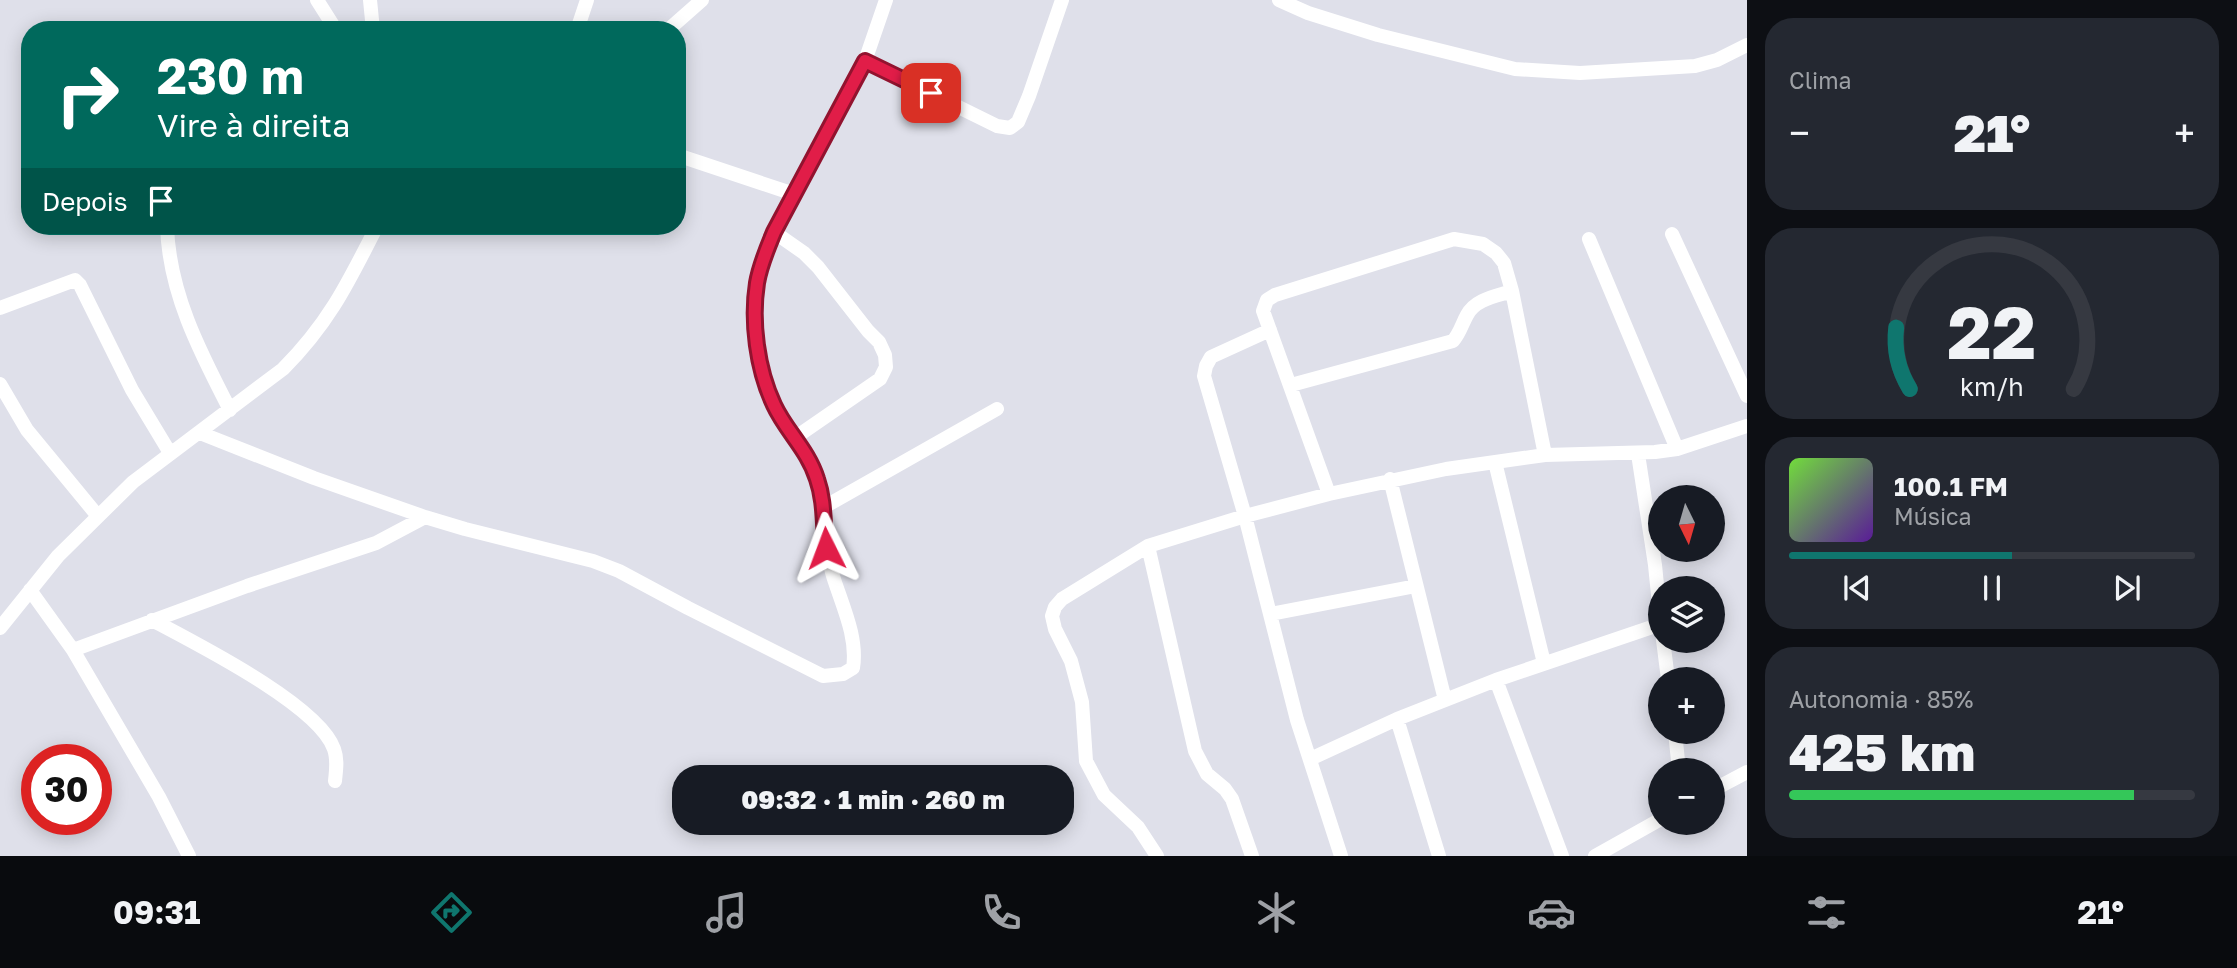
<!DOCTYPE html>
<html lang="pt">
<head>
<meta charset="utf-8">
<style>
	body { margin:0; font-family:"Golos Text",sans-serif; background:#242831; color:#f1f3f6; height:100vh; display:flex; flex-direction:column; font-size:26px; white-space:nowrap }
	* { box-sizing:border-box; margin:0 }
	p { font-size:23px; color:#9ea1a6 }
	.icon { flex:none; width:38px; height:38px; fill:none; stroke:currentColor; stroke-width:2; stroke-linecap:round; stroke-linejoin:round }
	.map { position:relative; flex:1; overflow:hidden }
	.side { display:flex; flex-direction:column; gap:18px; padding:18px; background:#0d0f14; width:490px }
	.side>* { flex:none }
	.top-card { position:absolute; left:21px; top:21px; width:665px; height:214px; border-radius:28px; box-shadow:0 4px 18px #0003; background:#00695c; color:#fff; overflow:hidden }
	.needle { width:46px; rotate:175deg }
	.fabs { position:absolute; left:1648px; top:485px; display:grid; gap:14px }
	.fabs a { display:grid; place-items:center; width:77px; height:77px; border-radius:50%; background:#171b24; box-shadow:0 4px 18px #0003; font-size:35px }
	.speed { position:absolute; left:21px; top:744px; display:flex; gap:14px; font-size:35px; font-weight:700; text-align:center }
	.speed>* { display:grid; place-content:center; width:91px; height:91px; border-radius:50%; background:#171b24; box-shadow:0 4px 18px #0003; line-height:1 }
	.speed .limit { border:10px solid #d22; background:#fff; color:#111 }
	.pin { position:absolute; display:grid; place-items:center; width:60px; height:60px; color:#fff; margin:-30px; border-radius:14px; box-shadow:0 4px 10px #0006 }
	.me { position:absolute; width:77px; margin:-38px; rotate:357deg; stroke-linejoin:round; filter:drop-shadow(0 0 5px #0008) }
	.turn { display:flex; align-items:center; gap:24px; height:147px; padding:0 21px; font-size:32px }
	.turn .icon { width:91px; height:91px; stroke-width:2.5 }
	.turn b { display:block; font-size:49px; line-height:60px }
	.then { display:flex; align-items:center; height:66px; padding:0 21px; background:#0003; gap:14px; font-size:26px }
	.big { font-size:52px; font-weight:800; line-height:1.1 }
	.side .widget { flex:1; display:flex; flex-direction:column; justify-content:center; gap:10px; min-width:0; padding:0 24px; border-radius:28px; background:#242831 }
	.side .dial { align-items:center; gap:0 }
	.dial svg { height:182px; overflow:visible; fill:none; stroke:#363941; stroke-width:7; stroke-linecap:round; text-anchor:middle }
	.dial text { fill:#f1f3f6; stroke:none }
	.song { display:flex; align-items:center; gap:21px }
	.cover { width:84px; height:84px; border-radius:10px; background:linear-gradient(135deg,hsl(100 70% 55%),hsl(270 70% 35%)) }
	.played { height:7px; border-radius:4px; background:linear-gradient(90deg,#0f766e 55%,#363941 55%) }
	.keys { display:flex; justify-content:space-around; direction:ltr }
	.heat { display:flex; justify-content:space-between; align-items:center; font-size:38px; direction:ltr }
	.charge { height:10px; border-radius:5px; background:linear-gradient(90deg,#34c759 85%,#363941 0) }
	.trip { position:absolute; left:672px; top:765px; width:402px; height:70px; border-radius:28px; background:#171b24; box-shadow:0 4px 18px #0003; font-weight:800; line-height:70px; text-align:center }
	.tabs { display:flex; height:112px; justify-content:space-around; align-items:center; background:#090b0e; color:#9ea1a6 }
	.tabs .icon { width:49px; height:49px }
	.tabs .selected { color:#0f766e }
	.tabs b { font-size:32px; color:#f1f3f6 }
	main { display:flex; flex:1; min-height:0 }
	.map>svg:first-child { display:block }
	.lines { fill:none; stroke-linecap:round; stroke-linejoin:round }
	.street { stroke:#fff; stroke-width:14 }
	.route-casing { stroke:#92132f; stroke-width:18 }
	.route { stroke:#e11d48; stroke-width:12 }
</style>
</head>
<body>
<main>
<div class="map">
<svg width="1747" height="856" viewBox="0 0 1747 856">
	<rect width="100%" height="100%" fill="#dfe0ea"/>
	<g class="lines">
		<path class="street" d="M317,0L336,30
			M370,0L373,30
			M1279,0L1308,13L1378,35L1515,69L1580,73L1695,66L1717,60L1747,45
			M577,30L587,0
			M668,30L702,0
			M865,61L997,126L1010,128L1018,122L1029,96L1062,0
			M677,155L794,194
			M167,226C169,293 200,352 230,410
			M774,232L804,253L818,267L868,331L879,342L885,355L886,367L880,379L796,437
			M1672,234L1747,396
			M1589,239L1677,449
			M0,308L75,280L80,285L132,390L170,453
			M1270,330L1211,357L1206,366L1204,376L1245,516L1297,720L1341,856
			M0,384L27,430L97,515
			M1291,385L1453,341C1460,333 1462,324 1467,315C1475,299 1497,296 1512,291
			M200,433L314,478L425,517L465,529L593,561L619,571L688,608L823,676L843,674L853,668C858,637 842,605 833,576C823,542 828,507 816,476C806,451 789,431 775,408C769,397 767,384 764,372C750,319 754,282 774,232L865,61L886,0
			M1638,454L1655,565L1661,624
			M1495,462L1544,663
			M1390,479L1445,700
			M1329,494L1263,311L1267,300L1275,295L1454,239L1483,244L1496,253L1504,263L1512,291L1545,455
			M824,507L997,409
			M1148,546L1195,751L1207,774L1225,789L1232,799L1252,856
			M30,590L73,650L159,797L189,856
			M1271,614L1416,586
			M152,620C195,643 319,705 334,749C338,760 336,770 335,781
			M0,628L58,556L133,482L283,369C329,323 348,283 377,226
			M1663,640L1668,679
			M73,650L247,586L376,543L425,517
			M1496,680L1562,856
			M1397,719L1439,856
			M1675,732L1679,770
			M1310,759L1397,719L1496,680L1661,624
			M1713,790L1747,772
			M1157,856L1138,827L1104,795L1086,761L1082,702L1071,661L1055,629L1052,616L1055,607L1062,599L1148,546L1245,516L1329,494L1446,469L1545,455L1655,452L1677,449L1747,426
			M1595,856L1661,819"/>
	</g>
	<g class="lines">
		<g class="route-casing">
			<path id="route" d="M826,548C823,525 825,502 817,479C808,450 786,431 774,405C757,369 751,321 757,283C760,265 767,249 774,232L865,61L931,93"/>
		</g>
		<use href="#route" class="route"/>
	</g>
</svg>
<div class="fabs">
<a><svg class="needle" viewBox="-14 -14 28 28"><path d="M0-13l5 13h-10z" fill="#e53935"/><path d="M0 13l5-13h-10z" fill="#9ea1a6"/></svg></a>
<a><svg class="icon" aria-label="layers" viewBox="0 0 24 24"><path d="M12 4l9 5-9 5-9-5zM3 14l9 5 9-5"/></svg></a>
<a>+</a>
<a>−</a>
</div>
<div class="speed"><div class="limit">30</div></div>
<div class="pin" style="left:931px;top:93px;background:#d93025"><svg class="icon" aria-label="arrive" viewBox="0 0 24 24"><path d="M6 21V4h12l-3 4 3 4H6"/></svg></div>
<svg class="me" style="left:826px;top:548px" viewBox="-20 -20 40 40"><path d="M0-17L14 15 0 8-14 15z" fill="#e11d48" stroke="#fff" stroke-width="4"/></svg>
<div class="trip">09:32 · 1 min · 260 m</div>
<div class="top-card">
<div class="turn"><svg class="icon" aria-label="right" viewBox="0 0 24 24"><path d="M7 20v-9h11M14 6l5 5-5 5"/></svg><div><b>230 m</b>Vire à direita</div></div>
<div class="then">Depois<svg class="icon" aria-label="arrive" viewBox="0 0 24 24"><path d="M6 21V4h12l-3 4 3 4H6"/></svg></div>
</div>
</div>
<section class="side">
<div class="widget"><p>Clima</p>
<div class="heat"><a>−</a><b class="big">21°</b><a>+</a></div>
</div>
<div class="widget dial"><svg viewBox="0 0 100 80">
<path d="M14 69A42 42 0 1 1 86 69"/>
<path d="M14 69A42 42 0 0 1 8 42" stroke="#0f766e"/>
<text x="50" y="56" font-size="32" font-weight="700">22</text>
<text x="50" y="72" font-size="11">km/h</text>
</svg></div>
<div class="widget">
<div class="song"><i class="cover"></i><div><b>100.1 FM</b><p>Música</p></div></div>
<div class="played"></div>
<div class="keys"><svg class="icon" aria-label="previous" viewBox="0 0 24 24"><path d="M18 5L8 12l10 7zM5 5v14"/></svg><svg class="icon" aria-label="pause" viewBox="0 0 24 24"><path d="M8 5v14M16 5v14"/></svg><svg class="icon" aria-label="next" viewBox="0 0 24 24"><path d="M6 5l10 7-10 7zM19 5v14"/></svg></div>
</div>
<div class="widget"><p>Autonomia · 85%</p><b class="big">425 km</b><div class="charge"></div></div>
</section>
</main>
<nav class="tabs">
<b>09:31</b>
<svg class="icon selected" aria-label="directions" viewBox="0 0 24 24"><path d="M12 3l9 9-9 9-9-9zM9 14v-3h6M13 9l2 2-2 2"/></svg>
<svg class="icon" aria-label="music" viewBox="0 0 24 24"><path d="M9 18V5l10-2v13"/><circle cx="6" cy="18" r="3"/><circle cx="16" cy="16" r="3"/></svg>
<svg class="icon" aria-label="phone" viewBox="0 0 24 24"><path d="M5 4h4l2 5-3 2q2 4 5 5l2-3 5 2v4C11 20 4 13 5 4z"/></svg>
<svg class="icon" aria-label="climate" viewBox="0 0 24 24"><path d="M12 3v18M4 7l16 10M4 17L20 7"/></svg>
<svg class="icon" aria-label="car" viewBox="0 0 24 24"><path d="M5 17H2v-5l4-1 3-4h7l3 4 3 1v5h-3M9 17h6M6 11h13"/><circle cx="7" cy="17" r="2"/><circle cx="17" cy="17" r="2"/></svg>
<svg class="icon" aria-label="filters" viewBox="0 0 24 24"><path d="M4 7h16M4 17h16"/><circle cx="9" cy="7" r="2"/><circle cx="15" cy="17" r="2"/></svg>
<b>21°</b>
</nav>
</body>
</html>
